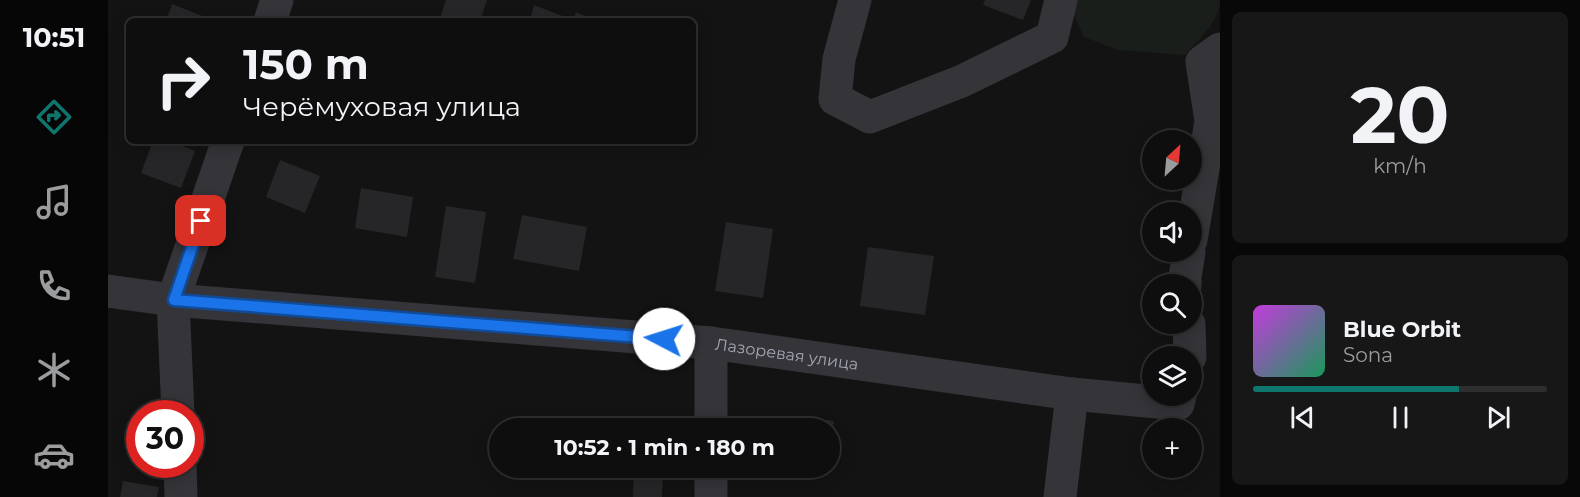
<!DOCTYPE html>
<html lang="en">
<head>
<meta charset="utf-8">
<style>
	body { margin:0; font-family:Montserrat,sans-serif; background:#171718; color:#f1f3f6; height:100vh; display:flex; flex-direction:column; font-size:22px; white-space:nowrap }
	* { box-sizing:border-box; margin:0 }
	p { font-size:20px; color:#9b9c9e }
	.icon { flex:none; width:33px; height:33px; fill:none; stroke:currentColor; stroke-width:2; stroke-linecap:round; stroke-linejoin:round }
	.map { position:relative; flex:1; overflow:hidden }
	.details { display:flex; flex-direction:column; gap:12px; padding:12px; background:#080808; width:360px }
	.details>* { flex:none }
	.hud { position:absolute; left:18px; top:18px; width:570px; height:126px; border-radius:9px; box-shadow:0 3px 15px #0003,0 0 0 2px #2e2e2f; background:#0e0e0f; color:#f1f3f6; overflow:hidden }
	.needle { width:39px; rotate:26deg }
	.controls { position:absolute; left:1034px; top:130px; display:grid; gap:12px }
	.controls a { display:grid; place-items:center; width:60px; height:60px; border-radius:50%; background:#0e0e0f; box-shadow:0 3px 15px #0003,0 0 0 2px #2e2e2f; font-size:30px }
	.speed { position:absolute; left:18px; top:400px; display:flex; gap:12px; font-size:30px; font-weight:700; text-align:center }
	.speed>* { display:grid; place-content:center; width:78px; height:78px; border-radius:50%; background:#0e0e0f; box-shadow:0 3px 15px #0003,0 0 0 2px #2e2e2f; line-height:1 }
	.speed .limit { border:9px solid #d22; background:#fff; color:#111 }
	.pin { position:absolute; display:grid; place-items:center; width:51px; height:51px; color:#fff; margin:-26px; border-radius:12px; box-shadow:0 3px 9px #0006 }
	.me { position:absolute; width:66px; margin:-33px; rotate:275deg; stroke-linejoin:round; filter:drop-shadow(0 0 4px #0008) }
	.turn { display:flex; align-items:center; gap:21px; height:126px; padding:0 18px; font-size:27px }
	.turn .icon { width:78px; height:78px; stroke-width:2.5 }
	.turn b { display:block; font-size:42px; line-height:51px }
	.details .card { flex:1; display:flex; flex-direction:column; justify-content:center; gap:9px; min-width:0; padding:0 21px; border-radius:9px; background:#171718 }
	.details .dial { align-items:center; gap:0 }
	.dial b { font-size:78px; line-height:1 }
	.song { display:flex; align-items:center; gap:18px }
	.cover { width:72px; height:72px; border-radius:9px; background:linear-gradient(135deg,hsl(290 70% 55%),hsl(150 70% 35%)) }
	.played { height:6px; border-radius:3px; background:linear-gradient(90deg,#0f766e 70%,#2e2e2f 70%) }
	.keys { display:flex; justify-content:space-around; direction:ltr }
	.trip { position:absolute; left:381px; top:418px; width:351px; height:60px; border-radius:30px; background:#0e0e0f; box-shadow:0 3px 15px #0003,0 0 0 2px #2e2e2f; font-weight:700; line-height:60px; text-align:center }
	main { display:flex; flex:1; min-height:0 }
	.tab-bar { display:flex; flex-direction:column; width:108px; justify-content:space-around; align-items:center; background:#060606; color:#9b9c9e }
	.tab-bar .icon { width:42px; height:42px }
	.tab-bar .selected { color:#0f766e }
	.tab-bar b { font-size:27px; color:#f1f3f6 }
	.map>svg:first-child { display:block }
	.green { fill:#191e1b }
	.building { fill:#262628 }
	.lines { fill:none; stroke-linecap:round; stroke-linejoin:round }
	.minor { stroke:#343439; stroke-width:33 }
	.route-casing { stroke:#114b97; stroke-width:15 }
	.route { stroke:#1a73e8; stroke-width:10 }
	.labels { text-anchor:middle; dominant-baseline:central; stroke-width:6; stroke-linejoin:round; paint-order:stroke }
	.street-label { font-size:16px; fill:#a5a8b3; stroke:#0e0e0f }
</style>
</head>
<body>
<main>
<nav class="tab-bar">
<b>10:51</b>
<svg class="icon selected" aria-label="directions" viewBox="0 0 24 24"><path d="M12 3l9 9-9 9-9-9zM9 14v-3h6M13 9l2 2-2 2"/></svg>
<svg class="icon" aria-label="music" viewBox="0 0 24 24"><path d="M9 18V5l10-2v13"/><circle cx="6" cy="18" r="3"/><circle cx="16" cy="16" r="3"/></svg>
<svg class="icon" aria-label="phone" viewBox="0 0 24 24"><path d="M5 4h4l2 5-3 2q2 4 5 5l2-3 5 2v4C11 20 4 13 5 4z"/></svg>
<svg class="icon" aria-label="climate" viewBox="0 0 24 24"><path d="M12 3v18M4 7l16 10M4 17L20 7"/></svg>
<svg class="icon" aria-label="car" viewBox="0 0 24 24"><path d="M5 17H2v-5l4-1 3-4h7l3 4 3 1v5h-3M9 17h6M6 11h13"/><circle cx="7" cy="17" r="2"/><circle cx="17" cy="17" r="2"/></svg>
</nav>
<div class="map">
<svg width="1112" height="497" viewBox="0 0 1112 497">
	<rect width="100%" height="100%" fill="#131314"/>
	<path class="green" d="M959,0H1112C1112,21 1090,40 1077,55L1010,50L976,37Z"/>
	<path class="building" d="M338,0H379L372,21H331Z
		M877,0H923L915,20L875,5Z
		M64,4L107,21H58Z
		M426,5L465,20L468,12L488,21H422Z
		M45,141H61L87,151L73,188L33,173Z
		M172,160L212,176L197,213L158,197Z
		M253,188L305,197L299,237L247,228Z
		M338,206L378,212L367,283L327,277Z
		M414,215L479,227L471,271L405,259Z
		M618,222L665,229L655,298L607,291Z
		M760,247L826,256L817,315L752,306Z
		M686,416L726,421L723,444L722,429H684Z
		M526,468H555L554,497H525Z
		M15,481L51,487L49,497H12Z"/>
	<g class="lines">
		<g class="minor">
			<path d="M747,0L731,59L727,99L762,117L854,81L944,37L953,0"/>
			<path d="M162,21L169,0"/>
			<path d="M1083,240L1103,121L1094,62L1112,49"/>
			<path d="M1077,285V277L1081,252"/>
			<path id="s1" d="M0,291L65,300L603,343L964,394L1070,404L1072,396"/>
			<path d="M1081,324L1082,357"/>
			<path d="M603,343V429"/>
			<path d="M70,414L65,300L120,141"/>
			<path d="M72,465L73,497"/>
			<path d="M603,468V497"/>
			<path d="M952,497L964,394"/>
		</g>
	</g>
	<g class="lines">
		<g class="route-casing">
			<path id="route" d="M93,221L66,300L556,339"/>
		</g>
		<use href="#route" class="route"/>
	</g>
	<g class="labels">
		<g class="street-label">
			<text stroke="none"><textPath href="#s1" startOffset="682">Лазоревая улица</textPath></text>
		</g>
	</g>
</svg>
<div class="controls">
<a><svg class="needle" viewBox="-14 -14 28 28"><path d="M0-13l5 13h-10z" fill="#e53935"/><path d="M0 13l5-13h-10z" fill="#9b9c9e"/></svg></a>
<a><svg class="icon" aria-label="sound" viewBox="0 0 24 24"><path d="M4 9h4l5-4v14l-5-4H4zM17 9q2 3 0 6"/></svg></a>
<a><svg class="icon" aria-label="search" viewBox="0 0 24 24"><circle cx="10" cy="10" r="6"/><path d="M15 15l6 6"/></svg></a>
<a><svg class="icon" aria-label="layers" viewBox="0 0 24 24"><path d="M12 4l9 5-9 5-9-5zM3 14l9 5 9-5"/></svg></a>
<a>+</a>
</div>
<div class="speed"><div class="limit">30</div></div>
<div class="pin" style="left:93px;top:221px;background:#d93025"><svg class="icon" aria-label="arrive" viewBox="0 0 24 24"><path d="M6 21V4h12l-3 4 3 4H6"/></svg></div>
<svg class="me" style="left:556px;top:339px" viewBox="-20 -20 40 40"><circle r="19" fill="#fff"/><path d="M0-13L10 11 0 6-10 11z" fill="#1a73e8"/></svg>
<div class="trip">10:52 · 1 min · 180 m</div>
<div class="hud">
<div class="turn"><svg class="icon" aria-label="right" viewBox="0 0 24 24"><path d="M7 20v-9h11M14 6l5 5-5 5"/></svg><div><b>150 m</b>Черёмуховая улица</div></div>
</div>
</div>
<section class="details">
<div class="card dial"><b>20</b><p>km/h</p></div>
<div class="card">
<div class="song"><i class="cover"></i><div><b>Blue Orbit</b><p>Sona</p></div></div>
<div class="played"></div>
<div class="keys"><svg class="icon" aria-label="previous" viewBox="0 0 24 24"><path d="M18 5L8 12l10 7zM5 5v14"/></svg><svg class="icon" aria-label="pause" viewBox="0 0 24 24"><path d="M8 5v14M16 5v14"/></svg><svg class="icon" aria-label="next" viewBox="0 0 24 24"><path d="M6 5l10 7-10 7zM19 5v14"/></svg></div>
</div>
</section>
</main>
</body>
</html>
